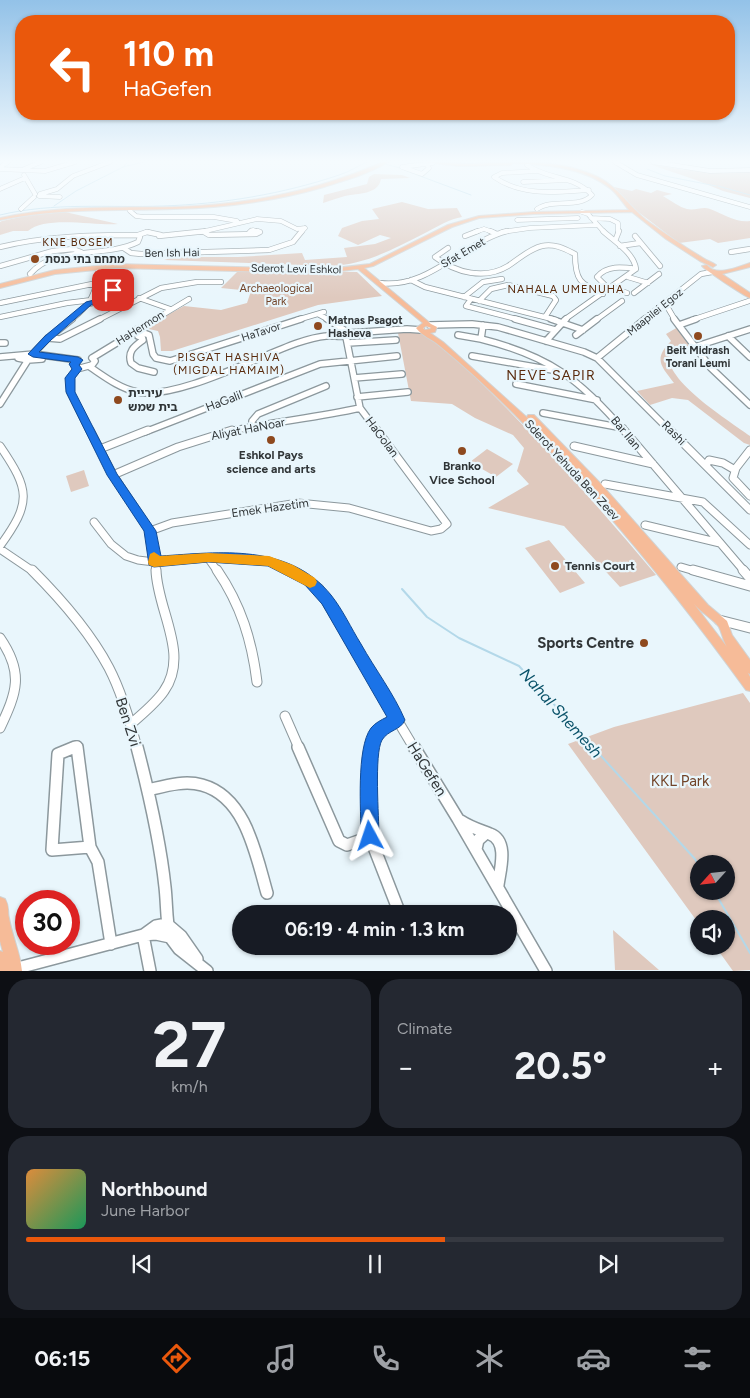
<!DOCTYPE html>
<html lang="en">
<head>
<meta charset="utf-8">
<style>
	body { margin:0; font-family:Figtree,"Noto Sans Hebrew",sans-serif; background:#242831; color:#f1f3f6; height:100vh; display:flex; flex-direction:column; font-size:19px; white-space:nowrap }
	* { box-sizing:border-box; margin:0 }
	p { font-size:16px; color:#9ea1a6 }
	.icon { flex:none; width:28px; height:28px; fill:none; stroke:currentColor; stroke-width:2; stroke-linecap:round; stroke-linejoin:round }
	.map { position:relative; height:971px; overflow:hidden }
	.panel { display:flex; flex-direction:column; gap:8px; padding:8px; background:#0d0f14; flex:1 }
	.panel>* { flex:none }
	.top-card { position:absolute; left:15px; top:15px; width:720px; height:105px; border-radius:20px; box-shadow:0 1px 4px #0004; background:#ea580c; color:#fff; overflow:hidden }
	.needle { width:32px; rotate:243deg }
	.tools { position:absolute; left:690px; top:855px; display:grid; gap:10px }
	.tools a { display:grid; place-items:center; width:45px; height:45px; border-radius:50%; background:#171b24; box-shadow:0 1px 4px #0004; font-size:25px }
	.speed { position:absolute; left:15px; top:890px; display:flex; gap:10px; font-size:25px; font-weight:700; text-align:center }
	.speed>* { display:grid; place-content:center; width:65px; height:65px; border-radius:50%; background:#171b24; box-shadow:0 1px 4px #0004; line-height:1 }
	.speed .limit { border:8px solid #d22; background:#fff; color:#111 }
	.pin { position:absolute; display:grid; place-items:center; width:42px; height:42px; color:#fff; margin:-21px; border-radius:10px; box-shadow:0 2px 8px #0006 }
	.me { position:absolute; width:55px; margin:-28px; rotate:355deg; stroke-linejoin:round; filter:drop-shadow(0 0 4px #0008) }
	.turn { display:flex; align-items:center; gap:18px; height:105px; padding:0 25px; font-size:22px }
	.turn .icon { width:65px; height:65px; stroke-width:2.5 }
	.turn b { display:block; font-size:35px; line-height:42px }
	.big { font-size:38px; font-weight:700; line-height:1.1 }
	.panel .tile { flex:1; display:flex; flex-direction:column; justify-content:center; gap:8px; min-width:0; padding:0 18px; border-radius:20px; background:#242831 }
	.panel .dial { align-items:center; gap:0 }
	.dial b { font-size:65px; line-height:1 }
	.song { display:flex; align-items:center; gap:15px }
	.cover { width:60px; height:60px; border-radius:8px; background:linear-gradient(135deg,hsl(30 70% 55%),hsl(150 70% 35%)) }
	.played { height:5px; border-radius:2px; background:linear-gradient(90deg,#ea580c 60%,#363941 60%) }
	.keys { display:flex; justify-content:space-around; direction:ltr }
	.heat { display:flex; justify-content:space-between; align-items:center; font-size:28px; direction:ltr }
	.panel .tiles { flex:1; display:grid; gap:8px; grid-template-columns:1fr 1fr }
	.tile:last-child { grid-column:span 2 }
	.trip { position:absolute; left:232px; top:905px; width:285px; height:50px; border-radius:25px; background:#171b24; box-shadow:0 1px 4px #0004; font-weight:700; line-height:50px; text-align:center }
	.tab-bar { display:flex; height:80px; justify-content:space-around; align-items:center; background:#090b0e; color:#9ea1a6 }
	.tab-bar .icon { width:35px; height:35px }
	.tab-bar .on { color:#ea580c }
	.tab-bar b { font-size:22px; color:#f1f3f6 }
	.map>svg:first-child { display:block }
	.green { fill:#dfc9be; fill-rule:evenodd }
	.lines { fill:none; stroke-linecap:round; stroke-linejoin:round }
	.stream-far1 { stroke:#b3d8e9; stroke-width:1 }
	.stream { stroke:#b3d8e9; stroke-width:2 }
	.minor-far5-casing { stroke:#8c989d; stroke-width:5 }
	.minor-far4-casing { stroke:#8c989d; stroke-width:6 }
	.minor-far3-casing { stroke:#8c989d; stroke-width:8 }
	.minor-far2-casing { stroke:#8c989d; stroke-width:9 }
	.minor-far1-casing { stroke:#8c989d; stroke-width:11 }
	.minor-casing { stroke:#8c989d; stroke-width:14 }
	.major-casing { stroke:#d1d3d3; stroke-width:2 }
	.minor-far5 { stroke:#fff; stroke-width:4 }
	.minor-far4 { stroke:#fff; stroke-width:4.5 }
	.minor-far3 { stroke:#fff; stroke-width:5.5 }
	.minor-far2 { stroke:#fff; stroke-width:7 }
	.minor-far1 { stroke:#fff; stroke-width:9 }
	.minor { stroke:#fff; stroke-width:11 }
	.major { fill:#f6bb98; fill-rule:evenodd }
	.route { fill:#1a73e8; stroke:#114b97 }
	.slow { fill:#f59e0b }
	.poi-dot { fill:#8e491e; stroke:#e9f6fc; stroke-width:2 }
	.labels { text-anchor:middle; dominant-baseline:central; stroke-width:4.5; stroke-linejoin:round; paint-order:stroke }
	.far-neighbourhood-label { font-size:11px; letter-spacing:1px; fill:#5a2b0d; stroke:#e9f6fc }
	.far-street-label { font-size:11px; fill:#303537; stroke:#e9f6fc }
	.far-poi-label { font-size:11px; font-weight:bold; fill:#303537; stroke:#e9f6fc; text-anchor:start }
	.far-park-label { font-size:11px; fill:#724429; stroke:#e9f6fc }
	.poi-label { font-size:12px; font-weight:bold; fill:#303537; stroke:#e9f6fc; text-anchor:start }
	.street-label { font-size:12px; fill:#303537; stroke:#e9f6fc }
	.neighbourhood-label { font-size:14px; letter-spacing:1px; fill:#5a2b0d; stroke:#e9f6fc }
	.near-poi-label { font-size:15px; font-weight:bold; fill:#303537; stroke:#e9f6fc; text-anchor:end }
	.near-street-label { font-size:15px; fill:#303537; stroke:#e9f6fc }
	.near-park-label { font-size:15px; fill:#724429; stroke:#e9f6fc }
	.near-water-label { font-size:16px; font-style:italic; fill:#0a5269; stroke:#e9f6fc }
</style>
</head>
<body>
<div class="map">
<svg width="750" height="971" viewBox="0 0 750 971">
	<rect width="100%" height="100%" fill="#e9f6fc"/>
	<path class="green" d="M646,163L684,170L687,168L750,171V198L723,191L696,180Z
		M374,174L402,175L410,178L381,179C378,195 358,193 345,196C337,198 330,201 323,203L324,195L367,184L369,177Z
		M614,187L632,191L636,189L651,193L657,190L672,194L663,196C670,200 679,207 687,209C695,211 703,206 710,209C723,214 736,223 750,221V238L718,243L710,239L679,243L637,211Z
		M402,202L428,209L457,208L462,217C450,219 438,226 427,232C395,248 366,265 330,266L164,260L175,257H238L302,253L305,260L347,257L344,248L375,244L391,238L380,235L358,245L338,236L342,228L362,221L379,219L372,209Z
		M65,212L118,224C96,226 45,215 28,231H13L0,235V222L2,221L30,215Z
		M239,270L357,272L382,296L318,305L172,351H161L160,337L158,331L144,328L184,306L221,310L247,303L251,291L221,288Z
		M678,327L698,353L679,354L668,357C671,385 728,420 750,436V445L744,443L688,400L672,398L650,405L637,391L674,383C661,366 653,359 671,341L666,334Z
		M398,333H424L433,337C514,411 586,492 656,575L620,587L564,526L488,508L529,484L517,471L524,448L513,435L475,418L452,404L411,401Z
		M487,449L513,464L496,477L470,462Z
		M84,470L89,486L71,492L66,476Z
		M549,540L585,583L560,593L525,548Z
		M743,693L750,703V970L733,971L715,946H726V919H699V924L568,744L614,727ZM699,864H726V891H699Z
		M613,930L659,970H615Z"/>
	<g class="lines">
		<path class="stream-far1" d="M385,164L400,168
			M123,167L144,162
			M647,169L665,176L716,186
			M404,170L471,195
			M718,186L750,195
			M54,206L76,191L123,167L128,162
			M0,215C54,202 108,208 163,206C222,204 283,194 339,175C349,172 358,166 367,162"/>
		<path class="stream" d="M402,589L427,617L459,638L519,666L695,859L699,866
			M714,891L750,953"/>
		<g class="minor-far5-casing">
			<path id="minor-far5" d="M615,162L637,175L750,207
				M653,162L710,171L750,170
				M427,165L429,168L422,174L402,167L433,163
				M527,165C548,180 574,175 592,195C579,209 553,198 537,209
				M0,167L8,162
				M0,169L45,171L75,162
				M24,169L41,162
				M536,171L502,173L494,177C523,197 556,192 589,190
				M24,175L35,194
				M523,182L567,180
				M0,189L25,178
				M40,194L57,189L73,176L110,162
				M39,196L60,197
				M21,209L34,197
				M130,211L136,216L144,217H214L237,221
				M582,212L588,214L604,232
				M591,218L610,219L618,223V232
				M517,220L578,218
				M146,232H149
				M201,232L257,219L281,221L297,229L305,228
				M250,232L253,230L259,232
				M301,232L305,228
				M475,232L484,229L493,232
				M502,232L530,228L596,225"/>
		</g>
		<g class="minor-far4-casing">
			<path id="minor-far4" d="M490,231L497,234
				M204,232L209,235L256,234L260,232L257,231
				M248,234L251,231
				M159,236L207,231
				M465,236L478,231
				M635,236L660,266
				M615,241L619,231
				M620,246L640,243
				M0,247C46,236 91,235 138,235L147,232L161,235
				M448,248L435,257C456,273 485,280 508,266C519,259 529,249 542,246C554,243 565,249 575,254C575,280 580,284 603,294
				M125,249L131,253L141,254L269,250L293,242L302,231
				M731,252L750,249
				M0,266L53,251L73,249L81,252L80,255
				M30,274C56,244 103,259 138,242L140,237
				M628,277L648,283
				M411,280L425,287L556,320
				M380,283C429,289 462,243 507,231
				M627,293L606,286L597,277C607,265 622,267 636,269
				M634,293L659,274
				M464,297L483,282L502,279
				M139,298L170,309
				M471,299L466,306L520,320
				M479,301L491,289L508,285L553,296L556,300L545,317
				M0,303L97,283
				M665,303L675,320
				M89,304L97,302L131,279
				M318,314L329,320
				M0,317L67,303L92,300
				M71,320C91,304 96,294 99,268
				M98,320L161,288L197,282H221
				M154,320L189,299
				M297,320L324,312
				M564,320L636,269C634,253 615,242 603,231
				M596,320L622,301
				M643,320L701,274L712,272
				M692,320L749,301"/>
		</g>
		<g class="minor-far3-casing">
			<path id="minor-far3" d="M327,319L349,333L407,329L421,330
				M515,319L555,330
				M551,319L583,330
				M674,319L711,368L750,405
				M430,325L472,324L498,327L584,352L597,358L671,432
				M483,325L481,339C549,356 580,379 625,432
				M679,325L696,319
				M136,330L149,335L153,354L156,358L170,361L301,319
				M458,335L481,339
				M576,335L597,319
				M138,336L142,337L143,340C135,346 127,351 131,363L138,368L154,372
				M728,336L750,357
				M346,337L360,408L378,432
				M48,338L60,339L100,319
				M546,341L566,319
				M0,343H5
				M348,343L396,340
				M694,347L750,329
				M33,354L47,339L72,319
				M472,356L558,371
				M0,357L34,354L78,360
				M18,358L28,360L42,359
				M92,358L156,319
				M597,358L645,319
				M90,367C105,377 119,388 137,392C176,400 257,357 297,343C306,340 316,337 326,336C334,335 341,338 349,335
				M77,369L70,378V392L90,432
				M77,369L92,365L95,361L92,358
				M354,378L402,374
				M516,384L597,400
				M357,397L408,392
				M0,404L28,360
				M543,413L623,428
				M252,426V421L258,414L326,386
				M145,432L320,364L397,356
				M226,432C271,422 315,418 360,408"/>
		</g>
		<g class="minor-far2-casing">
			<path id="minor-far2" d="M90,430L113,475L150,531L155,553L156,572
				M624,430L745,572
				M670,430L750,510
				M0,446C30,490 32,502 0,546
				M574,446L653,464
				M100,449L148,430
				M750,450L736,468L733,478L750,496
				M706,465L709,460L723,463L735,470
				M113,475L178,447L232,430
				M605,484L703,502L750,545
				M94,522L111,544L126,556L138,560L154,562L208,558L269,561L292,572
				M645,525L720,543
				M150,531L172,523L298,503L349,508L431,531L441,529L447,524L377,430
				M0,549L34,572
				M208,558L218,572
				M681,567L698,572"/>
		</g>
		<g class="minor-far1-casing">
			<path id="minor-far1" d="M32,570C61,599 90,632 109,668C122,693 130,721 137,748
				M217,570C241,605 252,641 257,682
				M289,570L301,576L319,589L414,748
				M693,570L750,586
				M743,570L750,578
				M719,620L750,628
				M0,638C24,673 17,692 0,728
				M285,716L299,748
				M131,724C142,714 156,703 164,691C190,654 157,610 156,570
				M72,748L77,746V748
				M372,748C373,732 384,727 397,720"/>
		</g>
		<g class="minor-casing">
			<path id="minor" d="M75,747L58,754L52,850L90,847
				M77,747L90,847
				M137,747C149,793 160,840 165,887C167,904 166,920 170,937
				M298,747L339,841L347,845L370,837
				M372,747L368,783L370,837L400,914
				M414,747L458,819L546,971
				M148,790C165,786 184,780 202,785C246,797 256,855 267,893
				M461,821C470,827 480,830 490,834C509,841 500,870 498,885
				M90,847L98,862L111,944
				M476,849L478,840L486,833
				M167,924L181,936L197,959
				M145,934L156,926L167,924
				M143,935L150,971
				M14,969L143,935L156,934L170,937L179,949L207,971"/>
		</g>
		<g class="major-casing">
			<path id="major" d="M383,162H388C369,174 346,180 324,187C276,201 225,208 174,209C115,211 59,208 0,220V218C60,205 114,208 175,207C246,205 317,191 383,162Z
				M424,162C439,162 454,164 470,164C512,163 557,157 598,177C618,187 629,206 646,220C664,233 683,246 703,258C707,261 712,262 716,265L713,267L700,261L666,239L632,212L534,214L479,218L452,227L373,266L364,268L431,324L437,327L435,332L430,333L443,342L533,423L527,417L528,415H534L601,484L708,605L727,621L732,635L750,660V674L748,673L750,677V691L746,690C678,596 605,506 523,423C497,396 469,370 440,346C432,339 422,336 416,328L423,323L358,269L323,273L116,268L55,274L0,288V284L55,270L116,264L323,269C339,268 354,266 370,264L448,225L479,216L534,212L629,210C623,203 618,195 611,189C584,167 546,165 513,163L511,165L459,166ZM426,326L431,328L430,329L425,330L423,328ZM694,604C700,611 715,621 719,627C722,633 723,640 727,647Z
				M750,263V267L722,274L750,293V298C743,295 705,270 702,266L707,265C716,277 738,267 750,263Z
				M0,897L5,899C10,908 7,910 9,918C12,936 20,952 22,971H0V951L3,952L0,941Z"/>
		</g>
		<use href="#minor-far5" class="minor-far5"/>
		<use href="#minor-far4" class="minor-far4"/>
		<use href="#minor-far3" class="minor-far3"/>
		<use href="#minor-far2" class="minor-far2"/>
		<use href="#minor-far1" class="minor-far1"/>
		<use href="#minor" class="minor"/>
		<use href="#major" class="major"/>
	</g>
	<linearGradient id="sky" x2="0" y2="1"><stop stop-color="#93c2e8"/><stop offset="0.54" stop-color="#f5fbfe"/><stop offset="1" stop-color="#f5fbfe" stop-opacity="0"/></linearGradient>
	<rect width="750" height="298" fill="url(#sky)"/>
	<path class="route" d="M113,288L117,290L116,292L100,304L91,305L51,340L39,352L78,357L83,360L79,365L82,369L75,378V392L117,474L156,531L161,556C220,552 289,543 331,595C343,610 351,628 361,644C375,669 394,694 405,720C401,730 388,730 382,740C374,754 379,818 379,836L377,843L370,846L364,843L361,836C361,811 356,748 371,728C375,723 381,720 387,717L322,604L305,585L268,566L208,562L154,567L149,565L144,531L107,475L66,392L65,378L72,369L69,364L71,362L33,357L28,354L45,336L86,302L94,300Z"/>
	<path class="slow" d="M154,552L160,556L208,553L269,556L293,565L315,578L317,582L315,586L310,588L268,566L208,562L154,567L149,565L148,562L150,554Z"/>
	<g class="poi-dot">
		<circle cx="35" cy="259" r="5"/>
		<circle cx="318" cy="326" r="5"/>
		<circle cx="698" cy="336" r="5"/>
		<circle cx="118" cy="400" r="5"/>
		<circle cx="271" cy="440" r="5"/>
		<circle cx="462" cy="451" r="5"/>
		<circle cx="555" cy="566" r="5"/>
		<circle cx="644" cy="643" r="5"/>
	</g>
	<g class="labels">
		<g class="far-neighbourhood-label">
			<text x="78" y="242">KNE BOSEM</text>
			<text x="566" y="289">NAHALA UMENUHA</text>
			<text x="229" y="357">PISGAT HASHIVA<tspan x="229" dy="13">(MIGDAL HAMAIM)</tspan></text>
		</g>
		<g class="far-street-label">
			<text transform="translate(172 253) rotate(-1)">Ben Ish Hai</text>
			<text transform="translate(463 253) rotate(-30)">Sfat Emet</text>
			<text transform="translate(296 269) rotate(1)">Sderot Levi Eshkol</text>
			<text transform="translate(655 312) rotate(-39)">Maapilei Egoz</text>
			<text transform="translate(140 328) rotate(-32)">HaHermon</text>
			<text transform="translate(261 332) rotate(-18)">HaTavor</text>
		</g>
		<g class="far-poi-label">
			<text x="45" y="259">מתחם בתי כנסת</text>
			<text x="328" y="320">Matnas Psagot<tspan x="328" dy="13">Hasheva</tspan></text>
			<text x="698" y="350" text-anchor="middle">Beit Midrash<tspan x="698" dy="13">Torani Leumi</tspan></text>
		</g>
		<g class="far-park-label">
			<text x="276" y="288">Archaeological<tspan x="276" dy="13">Park</tspan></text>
		</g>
		<g class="poi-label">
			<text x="128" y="393">עיריית<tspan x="128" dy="14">בית שמש</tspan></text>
			<text x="271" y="455" text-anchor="middle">Eshkol Pays<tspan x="271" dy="14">science and arts</tspan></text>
			<text x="462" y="466" text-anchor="middle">Branko<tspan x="462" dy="14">Vice School</tspan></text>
			<text x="565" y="566">Tennis Court</text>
		</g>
		<g class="street-label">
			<text transform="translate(224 401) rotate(-21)">HaGalil</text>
			<text transform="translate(248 429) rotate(-11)">Aliyat HaNoar</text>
			<text transform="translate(626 433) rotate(50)">Bar Ilan</text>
			<text transform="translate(674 433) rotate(45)">Rashi</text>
			<text transform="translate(382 437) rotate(53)">HaGolan</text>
			<text transform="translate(572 470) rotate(47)">Sderot Yehuda Ben Zeev</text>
			<text transform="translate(270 508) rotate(-8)">Emek Hazetim</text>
		</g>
		<g class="neighbourhood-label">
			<text x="551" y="375">NEVE SAPIR</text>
		</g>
		<g class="near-poi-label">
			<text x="634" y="643">Sports Centre</text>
		</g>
		<g class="near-street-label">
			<text transform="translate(128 722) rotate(72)">Ben Zvi</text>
			<text transform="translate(427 769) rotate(58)">HaGefen</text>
		</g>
		<g class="near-park-label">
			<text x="680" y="781">KKL Park</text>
		</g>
		<g class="near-water-label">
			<text transform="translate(561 713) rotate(48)">Nahal Shemesh</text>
		</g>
	</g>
</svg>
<div class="tools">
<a><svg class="needle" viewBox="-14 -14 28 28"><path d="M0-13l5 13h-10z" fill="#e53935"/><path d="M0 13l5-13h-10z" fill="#9ea1a6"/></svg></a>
<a><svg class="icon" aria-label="sound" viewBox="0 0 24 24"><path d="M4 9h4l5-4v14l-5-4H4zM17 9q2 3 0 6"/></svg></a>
</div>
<div class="speed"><div class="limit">30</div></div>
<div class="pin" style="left:113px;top:290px;background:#d93025"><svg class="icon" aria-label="arrive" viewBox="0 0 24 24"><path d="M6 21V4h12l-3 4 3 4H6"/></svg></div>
<svg class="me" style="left:370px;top:836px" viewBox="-20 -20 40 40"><path d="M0-17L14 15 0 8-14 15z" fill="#1a73e8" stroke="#fff" stroke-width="4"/></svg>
<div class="trip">06:19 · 4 min · 1.3 km</div>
<div class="top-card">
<div class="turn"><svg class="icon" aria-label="left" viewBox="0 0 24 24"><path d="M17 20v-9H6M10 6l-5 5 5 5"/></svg><div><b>110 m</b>HaGefen</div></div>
</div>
</div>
<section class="panel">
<div class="tiles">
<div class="tile dial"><b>27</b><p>km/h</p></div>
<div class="tile"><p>Climate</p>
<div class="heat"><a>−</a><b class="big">20.5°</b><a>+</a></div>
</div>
<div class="tile">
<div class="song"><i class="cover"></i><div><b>Northbound</b><p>June Harbor</p></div></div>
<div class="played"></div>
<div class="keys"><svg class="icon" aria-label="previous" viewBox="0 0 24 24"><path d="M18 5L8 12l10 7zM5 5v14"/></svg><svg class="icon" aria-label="pause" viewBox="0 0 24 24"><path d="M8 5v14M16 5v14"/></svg><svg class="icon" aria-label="next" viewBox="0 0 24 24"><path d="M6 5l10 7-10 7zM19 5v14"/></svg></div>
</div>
</div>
</section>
<nav class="tab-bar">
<b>06:15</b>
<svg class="icon on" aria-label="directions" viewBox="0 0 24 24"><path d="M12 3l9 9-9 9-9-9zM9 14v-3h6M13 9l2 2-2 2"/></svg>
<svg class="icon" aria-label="music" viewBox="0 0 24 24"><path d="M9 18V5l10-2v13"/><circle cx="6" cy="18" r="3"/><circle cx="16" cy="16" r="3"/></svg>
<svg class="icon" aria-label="phone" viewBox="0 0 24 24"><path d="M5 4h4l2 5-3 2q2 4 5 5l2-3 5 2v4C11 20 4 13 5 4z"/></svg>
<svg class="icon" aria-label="climate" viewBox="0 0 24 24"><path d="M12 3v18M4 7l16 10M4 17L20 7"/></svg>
<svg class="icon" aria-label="car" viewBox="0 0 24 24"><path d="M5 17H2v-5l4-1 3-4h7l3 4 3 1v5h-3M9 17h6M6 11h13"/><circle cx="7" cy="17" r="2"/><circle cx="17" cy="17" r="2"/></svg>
<svg class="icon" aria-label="filters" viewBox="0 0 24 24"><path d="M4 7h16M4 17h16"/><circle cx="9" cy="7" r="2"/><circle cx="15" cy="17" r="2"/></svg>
</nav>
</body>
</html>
